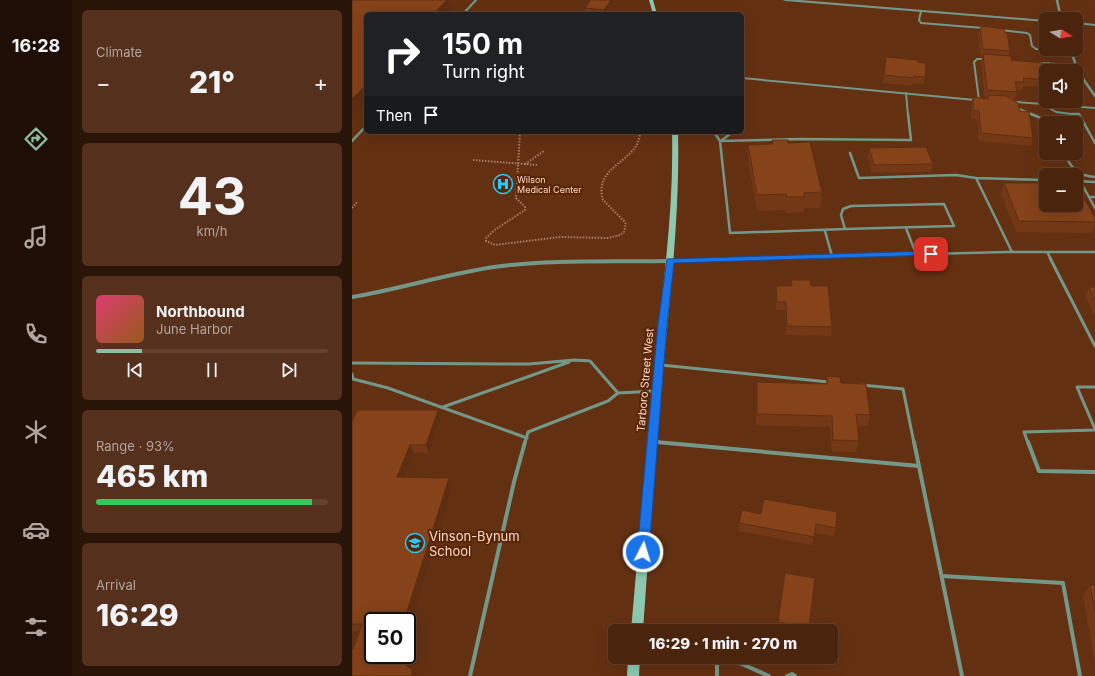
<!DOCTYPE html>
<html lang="en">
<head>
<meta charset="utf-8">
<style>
	body { margin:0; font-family:Inter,sans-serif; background:#55301c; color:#f1f3f6; height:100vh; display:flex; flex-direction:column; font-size:15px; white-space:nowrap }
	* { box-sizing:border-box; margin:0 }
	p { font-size:13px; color:#b2a49e }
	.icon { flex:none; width:22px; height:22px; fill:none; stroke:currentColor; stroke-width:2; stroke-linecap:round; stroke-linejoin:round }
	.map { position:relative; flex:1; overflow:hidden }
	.details { display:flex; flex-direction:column; gap:10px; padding:10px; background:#291408; width:280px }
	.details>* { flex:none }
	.banner { position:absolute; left:12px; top:12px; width:380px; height:122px; border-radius:6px; box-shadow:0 4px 16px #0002,0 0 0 1px #62412e; background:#202124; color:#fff; overflow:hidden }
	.needle { width:26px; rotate:101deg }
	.fabs { position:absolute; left:687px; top:12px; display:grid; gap:8px }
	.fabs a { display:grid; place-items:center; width:44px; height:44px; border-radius:6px; background:#4b240e; box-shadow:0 4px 16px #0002,0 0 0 1px #62412e; font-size:20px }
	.speed { position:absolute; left:12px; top:612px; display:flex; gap:8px; font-size:20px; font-weight:700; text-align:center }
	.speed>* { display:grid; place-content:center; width:52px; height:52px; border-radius:50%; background:#4b240e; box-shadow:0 4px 16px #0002,0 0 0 1px #62412e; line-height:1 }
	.speed .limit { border:2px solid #111; border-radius:6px; background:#fff; color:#111 }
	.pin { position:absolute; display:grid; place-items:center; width:34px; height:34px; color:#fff; margin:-17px; border-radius:8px; box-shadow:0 2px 6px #0006 }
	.me { position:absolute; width:44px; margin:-22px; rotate:5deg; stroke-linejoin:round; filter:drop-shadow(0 0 3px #0008) }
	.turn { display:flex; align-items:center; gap:14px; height:84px; padding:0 12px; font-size:18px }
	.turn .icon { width:52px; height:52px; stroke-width:2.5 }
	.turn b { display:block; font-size:28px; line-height:34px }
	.then { display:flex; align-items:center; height:38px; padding:0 12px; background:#0003; gap:8px; font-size:15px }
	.big { font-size:30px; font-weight:800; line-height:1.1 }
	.details .widget { flex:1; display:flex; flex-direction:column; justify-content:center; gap:6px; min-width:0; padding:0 14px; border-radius:6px; background:#55301c }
	.details .dial { align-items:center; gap:0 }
	.dial b { font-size:52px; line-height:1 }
	.song { display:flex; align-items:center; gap:12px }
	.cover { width:48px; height:48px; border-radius:6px; background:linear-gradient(135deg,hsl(340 70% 55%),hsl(30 70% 35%)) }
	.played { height:4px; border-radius:2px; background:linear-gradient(90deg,#8abfa5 20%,#62412e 20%) }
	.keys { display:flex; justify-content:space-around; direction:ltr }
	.heat { display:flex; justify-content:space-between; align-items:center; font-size:22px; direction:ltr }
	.charge { height:6px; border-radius:3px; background:linear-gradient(90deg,#34c759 93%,#62412e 0) }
	.trip { position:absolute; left:256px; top:624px; width:230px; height:40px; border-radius:6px; background:#4b240e; box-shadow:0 4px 16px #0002,0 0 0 1px #62412e; font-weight:800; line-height:40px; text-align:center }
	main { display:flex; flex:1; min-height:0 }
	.tab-bar { display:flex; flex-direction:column; width:72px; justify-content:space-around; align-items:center; background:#1e0e06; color:#b2a49e }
	.tab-bar .icon { width:28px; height:28px }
	.tab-bar .selected { color:#8abfa5 }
	.tab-bar b { font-size:18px; color:#f1f3f6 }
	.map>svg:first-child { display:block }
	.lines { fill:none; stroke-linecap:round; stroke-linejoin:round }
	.path { stroke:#aa7f68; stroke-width:2; stroke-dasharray:1.5 1.5; stroke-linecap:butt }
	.service-far3 { stroke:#739889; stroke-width:2 }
	.service-far2 { stroke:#739889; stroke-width:2.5 }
	.service-far1 { stroke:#739889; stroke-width:3 }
	.service { stroke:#739889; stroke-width:4 }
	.minor-far1 { stroke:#739889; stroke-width:2.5 }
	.minor { stroke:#739889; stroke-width:4 }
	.tertiary { fill:#739889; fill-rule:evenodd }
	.secondary { fill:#8dc9b1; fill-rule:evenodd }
	.wall { fill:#733916 }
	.shaded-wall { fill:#5e2e12 }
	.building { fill:#864219; stroke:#5e2e12 }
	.route { fill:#1a73e8; stroke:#114b97 }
	.labels { text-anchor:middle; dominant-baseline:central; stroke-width:4; stroke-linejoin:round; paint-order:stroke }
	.far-poi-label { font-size:9px; fill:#fad9c9; stroke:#582505; text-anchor:start }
	.street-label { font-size:11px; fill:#fad9c9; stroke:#582505 }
	.near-poi-label { font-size:13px; fill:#fad9c9; stroke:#582505; text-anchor:start }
</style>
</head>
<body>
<main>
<nav class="tab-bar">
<b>16:28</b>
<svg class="icon selected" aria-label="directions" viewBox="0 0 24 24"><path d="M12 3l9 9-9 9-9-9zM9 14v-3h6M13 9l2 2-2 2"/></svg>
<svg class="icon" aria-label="music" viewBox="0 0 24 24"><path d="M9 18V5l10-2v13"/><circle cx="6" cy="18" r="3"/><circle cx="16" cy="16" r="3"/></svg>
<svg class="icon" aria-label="phone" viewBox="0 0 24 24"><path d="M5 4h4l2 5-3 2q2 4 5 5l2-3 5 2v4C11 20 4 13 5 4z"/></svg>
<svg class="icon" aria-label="climate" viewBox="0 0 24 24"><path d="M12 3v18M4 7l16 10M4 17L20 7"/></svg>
<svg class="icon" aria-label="car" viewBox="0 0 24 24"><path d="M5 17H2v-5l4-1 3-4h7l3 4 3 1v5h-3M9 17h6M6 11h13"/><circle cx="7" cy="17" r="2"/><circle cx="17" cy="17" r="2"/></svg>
<svg class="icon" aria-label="filters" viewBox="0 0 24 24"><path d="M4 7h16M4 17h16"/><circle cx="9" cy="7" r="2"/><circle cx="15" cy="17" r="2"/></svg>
</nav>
<section class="details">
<div class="widget"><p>Climate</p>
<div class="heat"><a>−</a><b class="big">21°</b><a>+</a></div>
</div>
<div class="widget dial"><b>43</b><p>km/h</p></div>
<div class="widget">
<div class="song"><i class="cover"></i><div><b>Northbound</b><p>June Harbor</p></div></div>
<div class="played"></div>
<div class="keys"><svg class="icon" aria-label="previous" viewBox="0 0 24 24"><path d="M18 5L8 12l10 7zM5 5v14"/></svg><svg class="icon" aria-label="pause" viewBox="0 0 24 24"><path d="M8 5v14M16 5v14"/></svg><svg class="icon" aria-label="next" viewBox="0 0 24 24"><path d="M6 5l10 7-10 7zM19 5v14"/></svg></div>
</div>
<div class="widget"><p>Range · 93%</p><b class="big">465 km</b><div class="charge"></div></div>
<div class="widget"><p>Arrival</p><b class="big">16:29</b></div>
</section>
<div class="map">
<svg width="743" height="676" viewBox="0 0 743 676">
	<rect width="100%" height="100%" fill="#643012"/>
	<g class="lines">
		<path class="path" d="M168,132L164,198L173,207V210L144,229L134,238V241L143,245L208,237L256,238L268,235L272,232L274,224L272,221L251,200C243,173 269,165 282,149C286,144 287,138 289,132
			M121,160L185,165
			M173,164L192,151
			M0,208L6,201"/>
		<path class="service-far3" d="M569,11L567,20L569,23L631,28
			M111,14L124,0
			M649,30L675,33L678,35L680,46L684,49L718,52
			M688,63L723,65
			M697,63L699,71
			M390,78L623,100
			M554,93L556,115
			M627,100L622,62L625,59H633
			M663,102L743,108
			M692,105L704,112L727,115
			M665,108L681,115"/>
		<path class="service-far2" d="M679,114L701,123
			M720,114H727L743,143
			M362,132L368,141L378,233L493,229
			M370,140L381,132
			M0,141L14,126
			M368,141L448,139L559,140L556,114
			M498,153L507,178L604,175L624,178
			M712,153C719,168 726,176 743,177
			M724,181L743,182
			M728,181L737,197
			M743,197H737L743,208
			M592,204L602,226L493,229L489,215L491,209L499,206Z
			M554,228L564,254
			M473,231L480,256
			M660,252L624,178L694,180
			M695,252L699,259
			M377,259L655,252H743"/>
		<path class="service-far1" d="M698,258L743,346
			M318,261L415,258
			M0,363L177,364L223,360L238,361L266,393
			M309,365L477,382
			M0,374L1,379L36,388L175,438
			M510,385L551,389L562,443
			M743,387H725L743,429
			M91,407L217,362
			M302,442L315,443
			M173,443L176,432L256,401L266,393L303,391
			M676,443L672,432L743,430"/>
		<path class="service" d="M304,442L567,466
			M562,442L610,676
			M676,442L687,471L743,472
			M590,576L711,583L728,676
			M365,657V676
			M374,657L417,676
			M118,676L162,482L173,442
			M435,676L440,674L443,676"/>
		<path class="minor-far1" d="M705,0L709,19
			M718,49L727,73L743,96"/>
		<path class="minor" d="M0,297C48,289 94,274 142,267C200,259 260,262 318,261"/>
		<path class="tertiary" d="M431,0H448L694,20V22L433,1Z
			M724,22L743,24V26L724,24Z"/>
		<path class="secondary" d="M297,0H301L305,14H301Z
			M320,132H326C328,209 319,285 312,362C304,451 297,541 291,631H279C287,541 294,451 303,362C311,285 322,209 320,132Z
			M276,657H288L287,676H275Z"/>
	</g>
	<path class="wall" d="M261,2L252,14L233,13V8Z
		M630,26L653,33L658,51L657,56L659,60L694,76V82L692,87L671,86L670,90H664L665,92L662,100H661L668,111L681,138L679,146L627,141L625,119L619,118V105L621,97L635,99V98H633L629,62L630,57H629L626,35L628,28H630Z
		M534,57L566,62L573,77L572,84L561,83L560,86L531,83Z
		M420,140L436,143L470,192L468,208H452V212L434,213L433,210L405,211L396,160V145L420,144Z
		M517,148L581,164L579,172L520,173L516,156Z
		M652,183L743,218V226L740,233L664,232L649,194Z
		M439,280L459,286L480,327L479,336L434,335L433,310H424V286H439Z
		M737,287H743V316L733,296Z
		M475,376L489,383L518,415L516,426H505L507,441L504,452L480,451L478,427L404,425L405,382L474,384Z
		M89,419L77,453H62L53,477L101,486L57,631H55V621H21V655L60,670L65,676H0L1,649L7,631H0V422Z
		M390,510L484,528L482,536L462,533L460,545L387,531V523Z
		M433,573L457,627V631H449L425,627Z
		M738,585H743V664L731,595Z"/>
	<path class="shaded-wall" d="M95,0H98L101,10L97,14H81Z
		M259,0H261V2L252,14V10Z
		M14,85V104L0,120V99Z
		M86,410L89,419L77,453L74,445Z
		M58,445L62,453L50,486L45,477Z
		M97,478L101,486L57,631L55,628V621H52Z
		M60,670L65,676H60Z"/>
	<path class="building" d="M0,0H95L81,14H14V85L0,99Z
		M239,0H259L252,10L233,8Z
		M630,26L652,29L653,33H655L658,51L631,49L628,28H630Z
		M631,54L659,56V60L691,63L694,76V80L671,78L672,82H663L665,92L635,90Z
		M534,57L566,60V62L574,63L573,77L562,76V78L532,75Z
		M636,95L654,96L666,103L668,111L677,112L681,138L629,133L627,111L621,110V97L636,99Z
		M420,140H436V143L458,142L470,192L452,193L453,197H435L434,194L405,195L396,145L421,144Z
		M574,147L581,164L522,165L517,148Z
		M652,183H694V205H724V198L725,199L733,200L743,218V222L667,221Z
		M439,280H458L459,286H476L480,327L435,326L434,302H425L424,286H440Z
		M737,287H743V300Z
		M475,376L488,377L489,383L514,384L518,415L504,414L507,441L481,440L480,416L405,414V382L475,384Z
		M5,410H86L74,445H58L45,477L97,478L52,621H21V655H41L60,670V676H0V649H1L10,624H0V422Z
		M412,499L485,512L484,528L464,524L462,537L387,523L390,510L409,514Z
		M433,573L463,578L457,627L426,622Z
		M738,585H743V611Z"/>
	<path class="route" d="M579,251L583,254L582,255L322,263L315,324L297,552L295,556L291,558L287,556L285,552L306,324L315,259Z"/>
	<defs>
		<g id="hospital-ring" transform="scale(1)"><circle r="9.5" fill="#582505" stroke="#28c8ff" stroke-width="1.5"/><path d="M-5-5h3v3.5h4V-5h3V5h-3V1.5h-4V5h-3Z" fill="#28c8ff"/></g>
		<g id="school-ring" transform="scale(1)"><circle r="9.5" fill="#582505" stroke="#28c8ff" stroke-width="1.5"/><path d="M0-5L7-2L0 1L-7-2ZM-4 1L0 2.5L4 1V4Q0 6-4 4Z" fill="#28c8ff"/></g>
	</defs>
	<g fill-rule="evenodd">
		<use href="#hospital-ring" x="151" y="184"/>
		<use href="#school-ring" x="63" y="543"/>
	</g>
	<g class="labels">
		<g class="far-poi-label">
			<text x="165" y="179">Wilson<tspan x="165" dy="10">Medical Center</tspan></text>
		</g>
		<g class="street-label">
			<text transform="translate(293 380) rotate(-85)">Tarboro Street West</text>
		</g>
		<g class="near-poi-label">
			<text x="77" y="536">Vinson-Bynum<tspan x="77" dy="15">School</tspan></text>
		</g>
	</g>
</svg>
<div class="fabs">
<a><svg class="needle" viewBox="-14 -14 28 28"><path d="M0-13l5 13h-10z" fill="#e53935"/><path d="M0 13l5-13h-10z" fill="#b2a49e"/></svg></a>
<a><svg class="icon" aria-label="sound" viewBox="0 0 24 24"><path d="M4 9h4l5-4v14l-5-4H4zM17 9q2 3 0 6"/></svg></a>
<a>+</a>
<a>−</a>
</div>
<div class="speed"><div class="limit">50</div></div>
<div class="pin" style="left:579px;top:254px;background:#d93025"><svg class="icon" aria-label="arrive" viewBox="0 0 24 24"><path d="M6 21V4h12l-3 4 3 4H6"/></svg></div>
<svg class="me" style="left:291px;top:552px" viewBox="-20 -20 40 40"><circle r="17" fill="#1a73e8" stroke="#fff" stroke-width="3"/><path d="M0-11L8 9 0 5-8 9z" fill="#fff"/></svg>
<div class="trip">16:29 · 1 min · 270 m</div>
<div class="banner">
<div class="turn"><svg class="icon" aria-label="right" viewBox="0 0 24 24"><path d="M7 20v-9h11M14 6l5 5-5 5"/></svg><div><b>150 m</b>Turn right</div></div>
<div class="then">Then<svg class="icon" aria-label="arrive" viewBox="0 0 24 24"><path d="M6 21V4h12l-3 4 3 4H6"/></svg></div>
</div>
</div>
</main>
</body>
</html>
